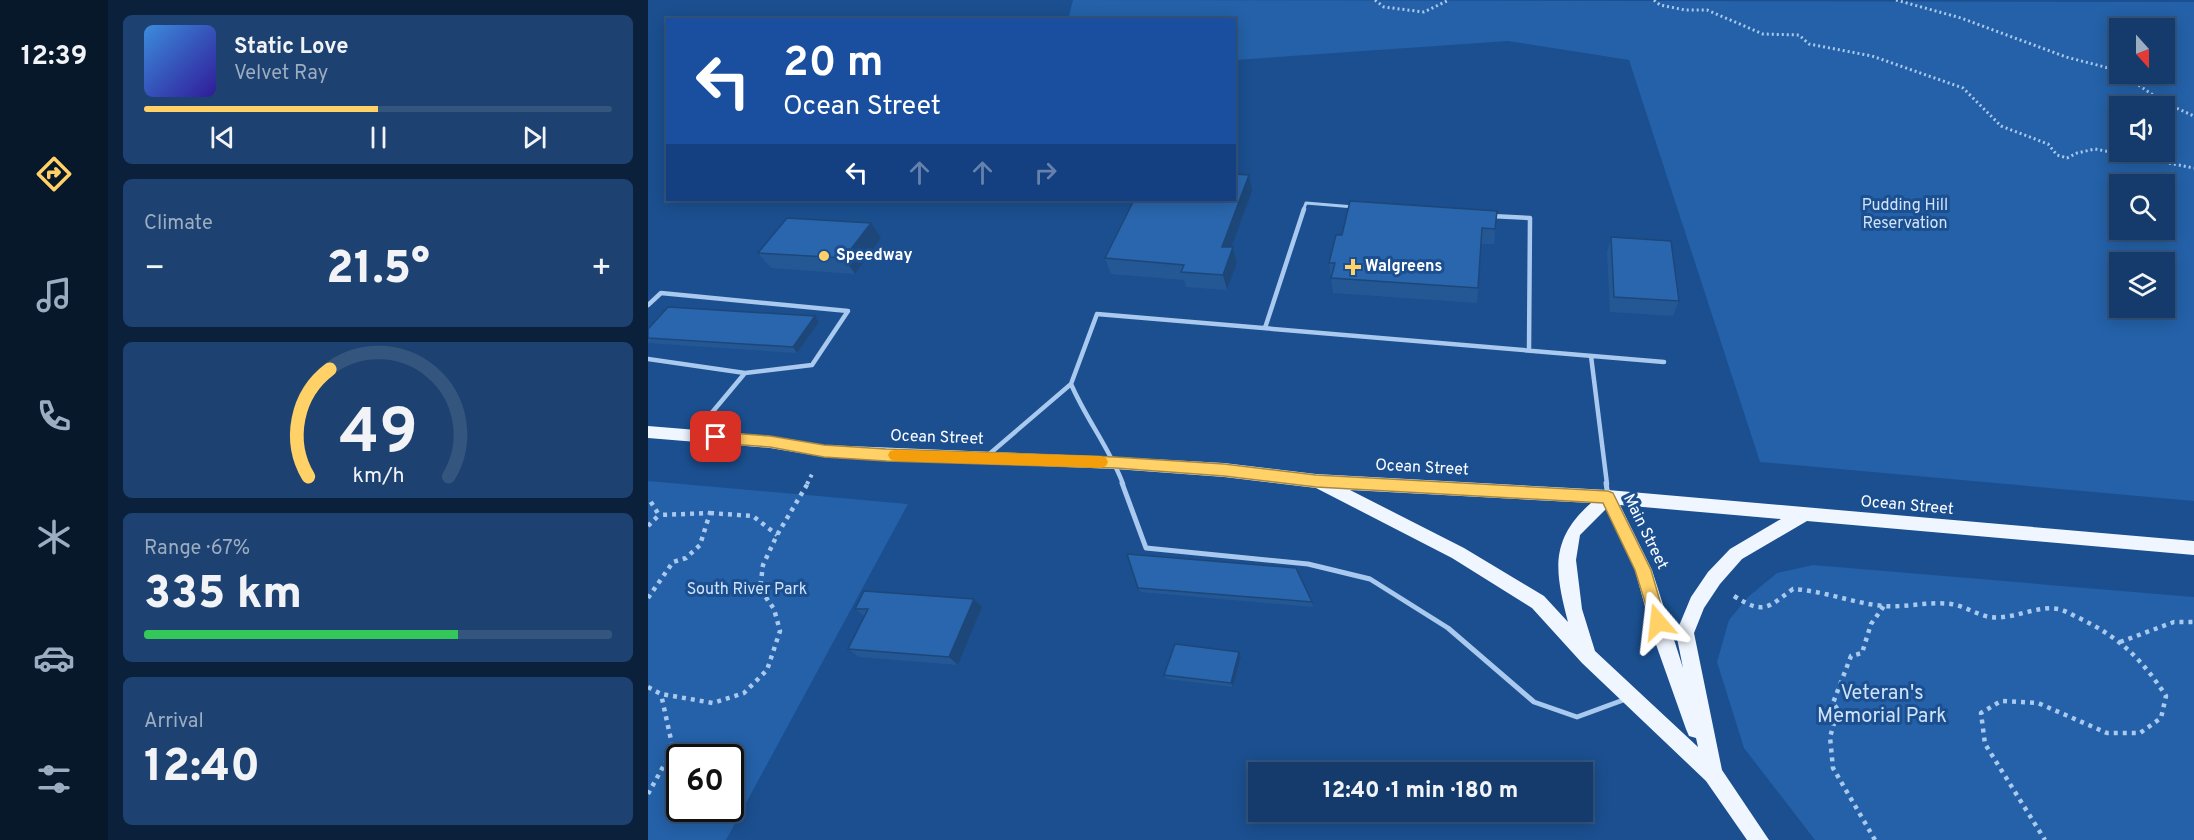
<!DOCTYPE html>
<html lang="en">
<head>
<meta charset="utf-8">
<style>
	body { margin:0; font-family:Overpass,sans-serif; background:#1d4271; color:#f1f3f6; height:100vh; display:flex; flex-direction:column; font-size:22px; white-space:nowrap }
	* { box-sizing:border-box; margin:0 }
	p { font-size:20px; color:#9dadc1 }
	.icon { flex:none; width:33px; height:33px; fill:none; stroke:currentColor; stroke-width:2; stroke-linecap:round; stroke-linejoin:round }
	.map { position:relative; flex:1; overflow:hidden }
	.panel { display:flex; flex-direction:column; gap:15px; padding:15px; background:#0b203b; width:540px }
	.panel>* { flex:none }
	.hud { position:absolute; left:18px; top:18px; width:570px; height:183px; border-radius:0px; box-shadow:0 3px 15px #0003,0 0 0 2px #33557e; background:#1a4fa0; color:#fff; overflow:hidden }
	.needle { width:39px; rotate:159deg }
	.tools { position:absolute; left:1461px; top:18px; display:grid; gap:12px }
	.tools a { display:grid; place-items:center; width:66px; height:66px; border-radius:0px; background:#143b6b; box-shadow:0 3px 15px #0003,0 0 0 2px #33557e; font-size:30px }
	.speed { position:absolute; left:18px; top:744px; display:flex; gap:12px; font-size:30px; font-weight:700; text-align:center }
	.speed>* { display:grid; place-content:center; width:78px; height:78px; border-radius:50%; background:#143b6b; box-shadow:0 3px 15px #0003,0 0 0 2px #33557e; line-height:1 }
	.speed .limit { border:3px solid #111; border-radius:9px; background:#fff; color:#111 }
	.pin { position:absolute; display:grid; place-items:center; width:51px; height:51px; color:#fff; margin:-26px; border-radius:12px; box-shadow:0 3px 9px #0006 }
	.me { position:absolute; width:66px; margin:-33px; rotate:343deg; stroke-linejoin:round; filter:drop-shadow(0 0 4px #0008) }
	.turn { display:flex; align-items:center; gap:21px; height:126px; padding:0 18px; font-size:27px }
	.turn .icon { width:78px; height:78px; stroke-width:2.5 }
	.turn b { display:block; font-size:42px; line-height:51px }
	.lanes { display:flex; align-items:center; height:57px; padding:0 18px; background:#0003; justify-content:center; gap:30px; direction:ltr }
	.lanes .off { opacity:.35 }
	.big { font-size:45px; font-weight:800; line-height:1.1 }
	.panel .card { flex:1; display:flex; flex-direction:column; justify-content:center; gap:9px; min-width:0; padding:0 21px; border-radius:9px; background:#1d4271 }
	.panel .dial { align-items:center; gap:0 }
	.dial svg { height:156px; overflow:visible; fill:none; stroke:#33557e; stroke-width:7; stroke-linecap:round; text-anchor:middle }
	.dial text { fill:#f1f3f6; stroke:none }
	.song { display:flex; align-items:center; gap:18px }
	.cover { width:72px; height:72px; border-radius:9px; background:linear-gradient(135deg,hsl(210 70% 55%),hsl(250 70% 35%)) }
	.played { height:6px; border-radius:3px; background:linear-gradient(90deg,#ffd166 50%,#33557e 50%) }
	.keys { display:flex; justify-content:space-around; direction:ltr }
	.heat { display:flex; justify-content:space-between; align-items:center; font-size:33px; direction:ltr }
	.charge { height:9px; border-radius:4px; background:linear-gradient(90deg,#34c759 67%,#33557e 0) }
	.trip { position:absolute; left:600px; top:762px; width:345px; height:60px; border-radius:0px; background:#143b6b; box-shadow:0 3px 15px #0003,0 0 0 2px #33557e; font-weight:800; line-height:60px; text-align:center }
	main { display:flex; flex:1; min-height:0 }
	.dock { display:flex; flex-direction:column; width:108px; justify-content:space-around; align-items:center; background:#08182b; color:#9dadc1 }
	.dock .icon { width:42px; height:42px }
	.dock .current { color:#ffd166 }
	.dock b { font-size:27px; color:#f1f3f6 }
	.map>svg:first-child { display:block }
	.green { fill:#2461a8; fill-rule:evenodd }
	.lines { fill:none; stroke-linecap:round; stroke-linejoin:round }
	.path-far2 { stroke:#a9c9ee; stroke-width:3; stroke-dasharray:2 3; stroke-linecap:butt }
	.path-far1 { stroke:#a9c9ee; stroke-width:4; stroke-dasharray:3 4.5; stroke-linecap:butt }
	.path { stroke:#a9c9ee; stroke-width:4.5; stroke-dasharray:4 5; stroke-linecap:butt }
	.lane-far2 { stroke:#a9c9ee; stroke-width:3 }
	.lane-far1 { stroke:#a9c9ee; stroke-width:4.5 }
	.lane { stroke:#a9c9ee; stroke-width:5 }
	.primary { fill:#f0f6ff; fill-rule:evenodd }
	.wall { fill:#245895 }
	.shaded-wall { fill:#1d4779 }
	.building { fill:#2a66ad; stroke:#1d4779; stroke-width:1.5 }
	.route { fill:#ffd166; stroke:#a68842; stroke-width:1.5 }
	.slow { fill:#f59e0b }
	.poi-dot { fill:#ffd166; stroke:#1b4f8f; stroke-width:2 }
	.labels { text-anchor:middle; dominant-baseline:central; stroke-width:6; stroke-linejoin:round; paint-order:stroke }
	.park-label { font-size:16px; fill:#cfe3fa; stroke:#1b4f8f }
	.poi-label { font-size:16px; font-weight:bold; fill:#fff; stroke:#1b4f8f; text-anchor:start }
	.street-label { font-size:16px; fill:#fff; stroke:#1b4f8f }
	.near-park-label { font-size:20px; fill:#cfe3fa; stroke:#1b4f8f }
</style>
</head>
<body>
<main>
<nav class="dock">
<b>12:39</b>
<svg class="icon current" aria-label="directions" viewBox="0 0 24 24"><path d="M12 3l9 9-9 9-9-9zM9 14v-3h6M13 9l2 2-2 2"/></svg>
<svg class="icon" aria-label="music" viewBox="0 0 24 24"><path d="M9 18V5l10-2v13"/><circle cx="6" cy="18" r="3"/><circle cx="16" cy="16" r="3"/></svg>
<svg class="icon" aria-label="phone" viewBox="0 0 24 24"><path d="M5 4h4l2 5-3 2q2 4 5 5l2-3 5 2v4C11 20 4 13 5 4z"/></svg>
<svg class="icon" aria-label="climate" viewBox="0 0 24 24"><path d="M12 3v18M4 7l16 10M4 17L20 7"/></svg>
<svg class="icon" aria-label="car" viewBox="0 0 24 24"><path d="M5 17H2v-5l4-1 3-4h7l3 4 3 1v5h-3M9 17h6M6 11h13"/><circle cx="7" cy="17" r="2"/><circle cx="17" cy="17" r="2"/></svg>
<svg class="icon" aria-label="filters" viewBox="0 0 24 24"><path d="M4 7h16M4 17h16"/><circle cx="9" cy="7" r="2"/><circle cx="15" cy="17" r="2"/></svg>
</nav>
<section class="panel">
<div class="card">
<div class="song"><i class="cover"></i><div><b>Static Love</b><p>Velvet Ray</p></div></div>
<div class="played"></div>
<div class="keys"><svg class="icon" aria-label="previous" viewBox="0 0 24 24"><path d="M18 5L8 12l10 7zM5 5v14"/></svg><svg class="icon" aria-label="pause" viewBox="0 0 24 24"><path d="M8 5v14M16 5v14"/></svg><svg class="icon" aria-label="next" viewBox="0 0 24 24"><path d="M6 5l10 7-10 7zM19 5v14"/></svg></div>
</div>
<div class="card"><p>Climate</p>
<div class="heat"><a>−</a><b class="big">21.5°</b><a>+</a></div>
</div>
<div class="card dial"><svg viewBox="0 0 100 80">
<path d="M14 69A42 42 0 1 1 86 69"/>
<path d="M14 69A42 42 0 0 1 25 14" stroke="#ffd166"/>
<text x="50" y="56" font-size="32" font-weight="700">49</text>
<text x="50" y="72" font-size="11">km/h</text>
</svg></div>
<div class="card"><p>Range · 67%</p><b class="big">335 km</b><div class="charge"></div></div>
<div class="card"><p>Arrival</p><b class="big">12:40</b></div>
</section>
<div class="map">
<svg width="1546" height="840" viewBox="0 0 1546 840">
	<rect width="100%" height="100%" fill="#1b4f8f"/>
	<path class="green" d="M425,0L1546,2V501L1112,462L981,60L860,41L587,60L586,20L420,19ZM1472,28H1516V74H1472ZM1472,106H1516V152H1472ZM1472,184H1516V230H1472ZM1472,262H1516V308H1472Z
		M0,481L260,504L78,840H0ZM32,758H82V808H32Z
		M1165,565L1546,597V840H1167L1096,748L1069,662L1081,620L1100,597L1129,573Z"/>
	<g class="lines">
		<path class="path-far2" d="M727,0L736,7L776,12L801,0
			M1006,0L1012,5L1037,10H1059L1115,34L1151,35L1161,44L1224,56L1315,88L1353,126L1400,144L1409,155L1419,158L1429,153L1447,149L1546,168
			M1248,0L1313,18L1418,57L1472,71
			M1474,74L1517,103L1546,116"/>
		<path class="path-far1" d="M159,484L165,472"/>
		<path class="path" d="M62,513L105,516L129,535
			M0,526L11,515L1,499
			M1086,596C1116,615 1119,608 1145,589C1176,591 1205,603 1235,606C1257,608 1280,601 1303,604C1317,606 1329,615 1342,617C1366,620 1388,605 1410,609C1417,610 1424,615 1431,618C1471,637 1494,659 1518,696L1513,718L1492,733H1459L1390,703L1353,701L1333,713L1337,744L1397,840
			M0,598L25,562L38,558L52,545L62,513L11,515
			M1472,642L1526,622H1546
			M0,687L13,694L65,703L96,693L119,670L132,631L126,609L112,589L115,565L129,535L160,483
			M0,794L25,749L13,694
			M1227,840L1185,768L1182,737L1190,710L1185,703L1203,656L1214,653L1223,624L1236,606"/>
		<path class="lane-far2" d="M655,211L658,203L706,207"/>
		<path class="lane-far1" d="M843,216L882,218L881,350
			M0,305L13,293L200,311L164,365L97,373L46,434
			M617,328L656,209
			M943,356L959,484
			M0,359L97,373
			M423,384C438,419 462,449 475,484
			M339,456L423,384L449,314L1016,362"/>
		<path class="lane" d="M474,483L498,548L660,564L722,579L800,628L886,702L929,717L978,699
			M958,483L960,496"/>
		<path class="primary" d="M0,426L122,436L176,445L467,457L576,463L668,474L960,490L1546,541V555L1159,521L1094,559L1072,584L1056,608L1046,633L1074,770L1121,840H1099L1058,781L934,663L884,608L804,558L668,488L576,477L467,469L176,457L122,448L0,438ZM702,490L943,503C901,540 907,572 920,622L896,596L816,548ZM972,505L1133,519L1082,549L1060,572L1043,597L1028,633L1035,668L1004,570ZM958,509L987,570L1005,636L1038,729L1041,736L1048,738L1050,747L947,651L934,609L928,560L932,535Z"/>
	</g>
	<path class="wall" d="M604,191L583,247H585L589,263L579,290L538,287L536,280L463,274L457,258Z
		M849,211L846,244H833L829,303L685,293L681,263L694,235Z
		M963,237L1031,301L1025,316L962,312L959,252Z
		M233,238L207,274L123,268L110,253Z
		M167,316L171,322L149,353L0,343V329Z
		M490,588L664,602L665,607L493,592Z
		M334,607L310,665L211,657L200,649L216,616L207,609Z
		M593,656L585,687L519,679L516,675Z"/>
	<path class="shaded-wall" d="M601,175L604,191L578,262L574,247Z
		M223,223L233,238L207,274L196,258Z
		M585,247L589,263L579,290L575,275Z
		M167,316L171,322L149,353L145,347Z
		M326,599L334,607L310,665L301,657Z
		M591,652L593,656L585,687L583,683Z"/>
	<path class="building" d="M586,174L601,175L574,247H585L575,275L533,272L536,265L457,258L486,200H586Z
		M702,201L849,211L847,229L834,228L830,288L683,278L687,263H681L688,235H694Z
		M139,218L223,223L196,258L110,253Z
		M963,237L1023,241L1031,301L966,297Z
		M20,307L167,316L145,347L0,338V329Z
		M479,554L648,568L664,602L490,588Z
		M216,591L326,599L301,657L200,649L220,609H207Z
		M527,644L591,652L583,683L516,675Z"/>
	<path class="route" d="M68,432L122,436L176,445L238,449L467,457L576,464L668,475L960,491L965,493L1003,570L1018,622L1016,628L1010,630L1005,628L987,570L955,503L668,487L576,476L467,468L238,461L176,457L122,447L68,443L63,441L61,437L63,433Z"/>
	<path class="slow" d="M247,450L453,456L458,458L460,462L458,466L453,468L247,461L242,459L240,455L242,451Z"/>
	<g class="poi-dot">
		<circle cx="176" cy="256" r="6"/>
		<path d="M702 258h6v6h6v6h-6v6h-6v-6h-6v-6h6z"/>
	</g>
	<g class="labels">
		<g class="park-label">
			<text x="1257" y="206">Pudding Hill<tspan x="1257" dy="18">Reservation</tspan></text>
			<text x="99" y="590">South River Park</text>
		</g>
		<g class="poi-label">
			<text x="188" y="256">Speedway</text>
			<text x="717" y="267">Walgreens</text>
		</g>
		<g class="street-label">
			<text transform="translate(289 438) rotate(2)">Ocean Street</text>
			<text transform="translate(774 468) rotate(3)">Ocean Street</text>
			<text transform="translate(1259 506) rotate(5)">Ocean Street</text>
			<text transform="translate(997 532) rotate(64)">Main Street</text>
		</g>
		<g class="near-park-label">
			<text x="1234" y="694">Veteran's<tspan x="1234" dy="23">Memorial Park</tspan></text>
		</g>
	</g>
</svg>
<div class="tools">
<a><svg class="needle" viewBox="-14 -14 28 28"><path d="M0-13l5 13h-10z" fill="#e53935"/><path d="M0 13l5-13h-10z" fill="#9dadc1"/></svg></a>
<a><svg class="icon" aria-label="sound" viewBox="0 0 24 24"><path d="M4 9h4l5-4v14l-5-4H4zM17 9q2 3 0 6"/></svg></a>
<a><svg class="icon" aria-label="search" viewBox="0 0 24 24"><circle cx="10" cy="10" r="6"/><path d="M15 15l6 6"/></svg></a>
<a><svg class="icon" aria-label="layers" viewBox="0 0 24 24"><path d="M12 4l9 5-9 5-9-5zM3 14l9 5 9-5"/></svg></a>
</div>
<div class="speed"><div class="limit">60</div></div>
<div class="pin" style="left:68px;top:437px;background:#d93025"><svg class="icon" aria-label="arrive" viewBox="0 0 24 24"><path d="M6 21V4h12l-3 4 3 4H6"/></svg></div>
<svg class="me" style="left:1010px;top:622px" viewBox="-20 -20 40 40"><path d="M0-17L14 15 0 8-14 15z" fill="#ffd166" stroke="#fff" stroke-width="4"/></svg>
<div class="trip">12:40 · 1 min · 180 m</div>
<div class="hud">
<div class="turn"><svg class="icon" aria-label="left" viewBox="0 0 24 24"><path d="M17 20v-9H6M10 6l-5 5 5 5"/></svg><div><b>20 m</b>Ocean Street</div></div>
<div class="lanes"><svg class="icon" aria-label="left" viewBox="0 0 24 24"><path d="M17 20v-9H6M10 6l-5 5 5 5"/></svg><svg class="icon off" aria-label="ahead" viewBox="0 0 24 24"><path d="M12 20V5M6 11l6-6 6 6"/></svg><svg class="icon off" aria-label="ahead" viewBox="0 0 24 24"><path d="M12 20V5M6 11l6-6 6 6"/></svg><svg class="icon off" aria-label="right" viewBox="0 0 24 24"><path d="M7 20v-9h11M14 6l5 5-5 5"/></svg></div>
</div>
</div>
</main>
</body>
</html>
